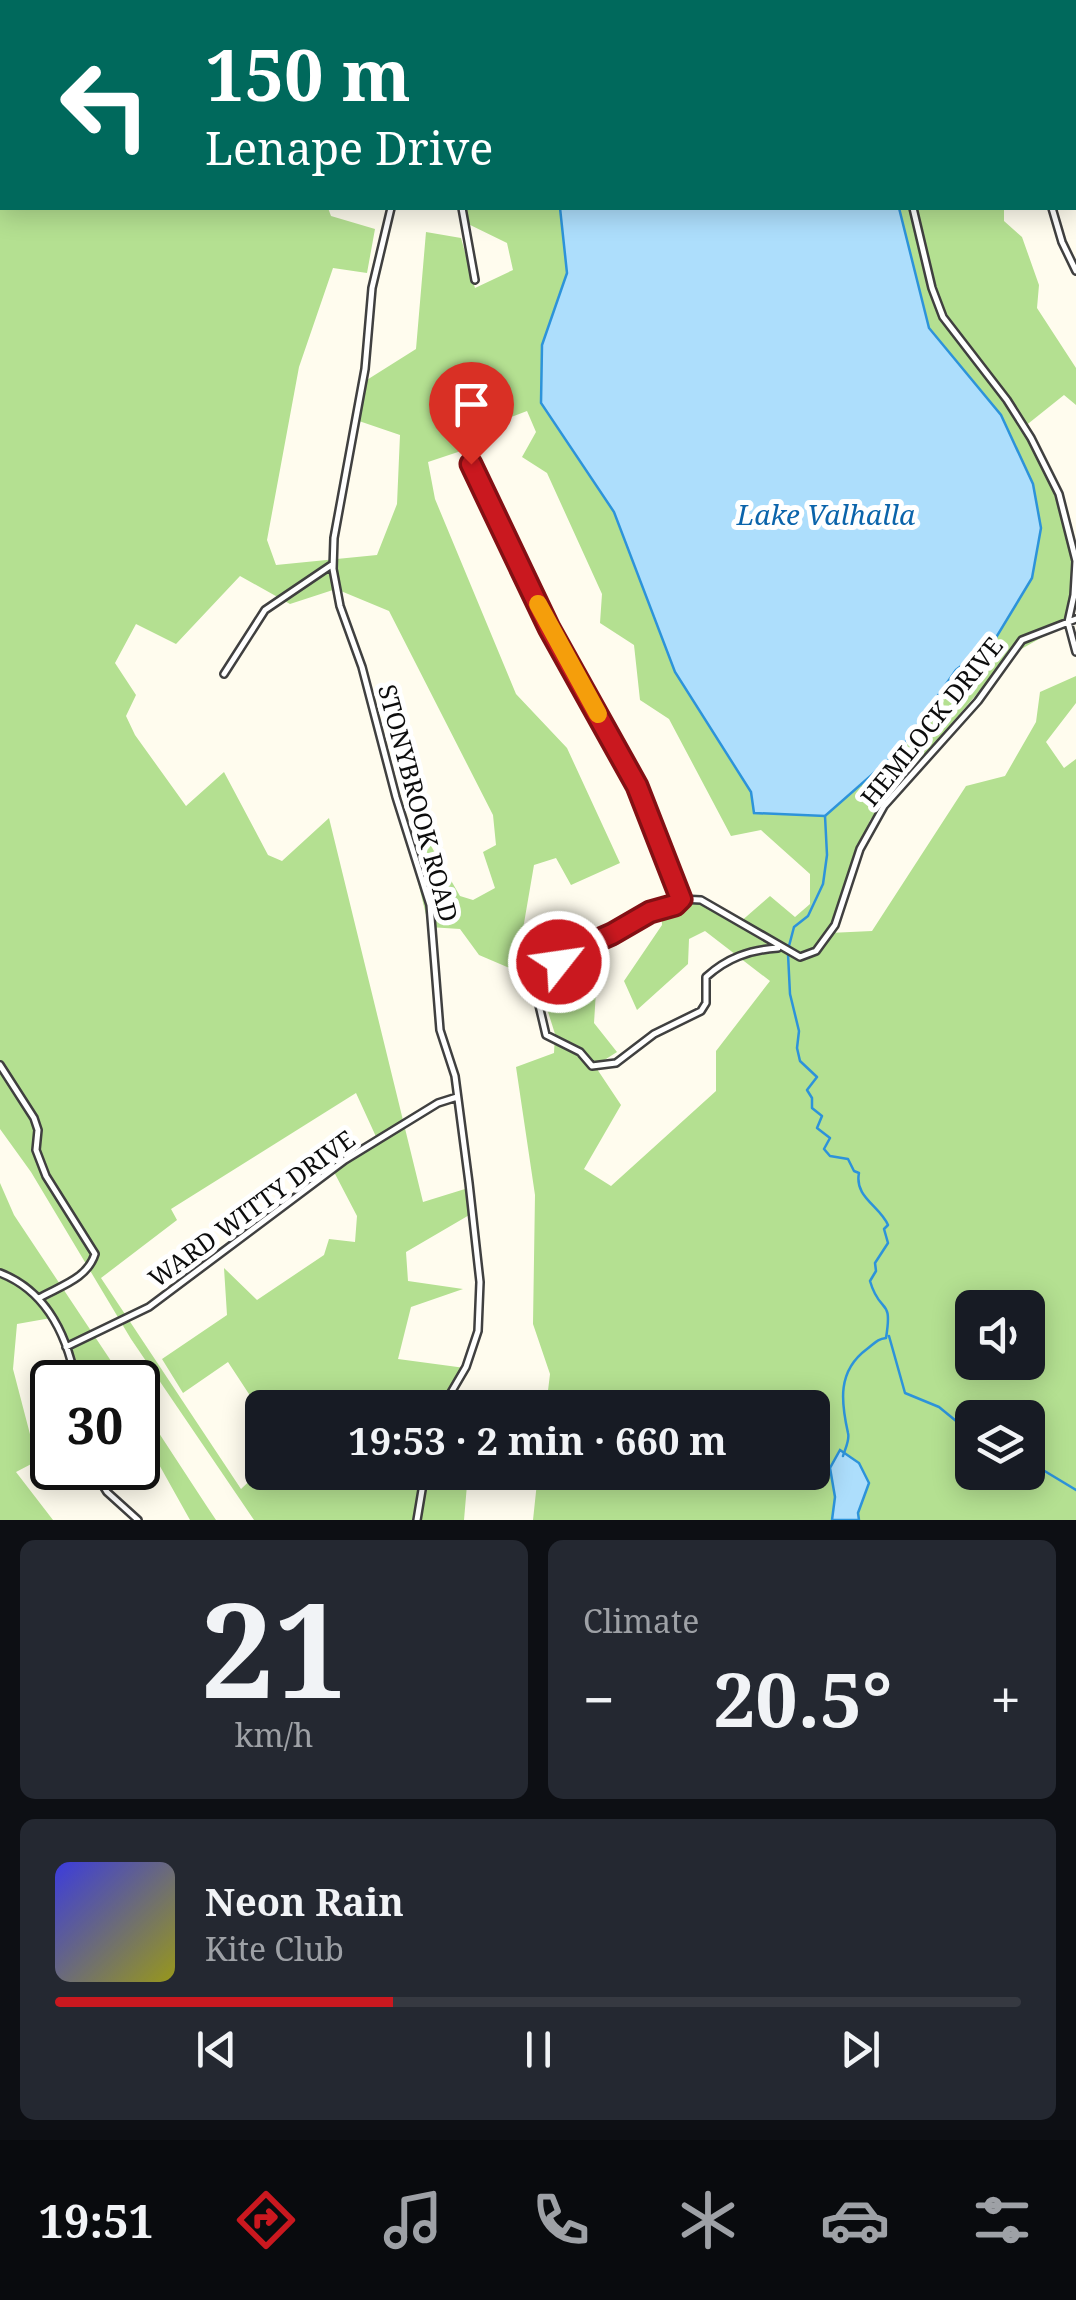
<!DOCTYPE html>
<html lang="en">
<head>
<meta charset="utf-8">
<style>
	body { margin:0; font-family:"Noto Serif",serif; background:#242831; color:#f1f3f6; height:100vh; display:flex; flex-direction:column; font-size:38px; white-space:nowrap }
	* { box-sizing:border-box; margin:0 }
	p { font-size:32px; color:#9ea1a6 }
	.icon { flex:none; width:55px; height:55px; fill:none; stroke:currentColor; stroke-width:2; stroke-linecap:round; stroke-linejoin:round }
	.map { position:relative; height:1520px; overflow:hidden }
	.drawer { display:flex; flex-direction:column; gap:20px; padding:20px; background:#0d0f14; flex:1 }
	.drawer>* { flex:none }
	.top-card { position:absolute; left:0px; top:0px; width:1078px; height:210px; box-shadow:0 5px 25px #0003; background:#00695c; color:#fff; overflow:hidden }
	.tools { position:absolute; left:955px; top:1290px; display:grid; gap:20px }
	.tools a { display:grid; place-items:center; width:90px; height:90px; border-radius:15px; background:#171b24; box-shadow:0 5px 25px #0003; font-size:50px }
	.speed { position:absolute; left:30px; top:1360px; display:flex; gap:20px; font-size:50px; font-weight:700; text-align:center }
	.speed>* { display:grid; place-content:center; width:130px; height:130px; border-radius:50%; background:#171b24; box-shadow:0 5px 25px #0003; line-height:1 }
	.speed .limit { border:5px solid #111; border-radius:15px; background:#fff; color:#111 }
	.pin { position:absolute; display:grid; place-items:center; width:85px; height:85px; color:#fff; margin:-102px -42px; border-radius:50% 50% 50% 0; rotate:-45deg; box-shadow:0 0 10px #0007 }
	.pin .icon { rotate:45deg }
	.me { position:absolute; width:110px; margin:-55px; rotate:60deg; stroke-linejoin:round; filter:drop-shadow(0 0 8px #0008) }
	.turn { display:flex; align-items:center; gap:35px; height:210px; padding:0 40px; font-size:45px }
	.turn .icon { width:130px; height:130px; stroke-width:2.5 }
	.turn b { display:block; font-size:70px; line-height:85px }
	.big { font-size:75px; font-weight:700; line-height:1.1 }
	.drawer .widget { flex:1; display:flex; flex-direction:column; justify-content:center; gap:15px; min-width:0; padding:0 35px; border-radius:15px; background:#242831 }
	.drawer .dial { align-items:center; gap:0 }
	.dial b { font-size:130px; line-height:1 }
	.song { display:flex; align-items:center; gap:30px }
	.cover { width:120px; height:120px; border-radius:15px; background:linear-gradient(135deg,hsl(240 70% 55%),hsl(60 70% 35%)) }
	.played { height:10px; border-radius:5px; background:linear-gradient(90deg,#ca181f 35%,#363941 35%) }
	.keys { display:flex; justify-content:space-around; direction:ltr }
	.heat { display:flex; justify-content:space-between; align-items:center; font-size:55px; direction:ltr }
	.drawer .tiles { flex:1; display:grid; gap:20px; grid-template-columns:1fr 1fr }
	.widget:last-child { grid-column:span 2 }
	.trip { position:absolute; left:245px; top:1390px; width:585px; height:100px; border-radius:15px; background:#171b24; box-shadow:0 5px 25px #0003; font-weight:700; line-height:100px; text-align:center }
	.dock { display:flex; height:160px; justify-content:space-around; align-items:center; background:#090b0e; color:#9ea1a6 }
	.dock .icon { width:70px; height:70px }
	.dock .current { color:#ca181f }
	.dock b { font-size:45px; color:#f1f3f6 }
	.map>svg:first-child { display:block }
	.forest { fill:#b4e091; fill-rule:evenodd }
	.water { fill:#addefc; stroke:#2d93da; stroke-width:2.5 }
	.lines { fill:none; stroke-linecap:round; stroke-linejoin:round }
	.stream { stroke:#2d93da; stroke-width:2.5 }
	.street-casing { stroke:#404040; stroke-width:10 }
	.street { stroke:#fff; stroke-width:5 }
	.route-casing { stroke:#831014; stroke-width:25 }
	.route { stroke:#ca181f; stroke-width:18 }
	.slow { stroke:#f59e0b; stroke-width:18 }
	.labels { text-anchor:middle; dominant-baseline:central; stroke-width:10; stroke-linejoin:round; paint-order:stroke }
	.street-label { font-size:25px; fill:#0d0d0d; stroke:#fff }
	.water-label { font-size:28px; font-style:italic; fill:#0b64ab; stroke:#fff }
</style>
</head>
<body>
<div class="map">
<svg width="1076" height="1520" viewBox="0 0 1076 1520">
	<rect width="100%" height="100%" fill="#fffcee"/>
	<path class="forest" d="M0,168L2,208H328L331,216L375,229L367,273L333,268L299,367L267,540L276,565L377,555L397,504L400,435L356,420L362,383L416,349L426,232L461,238L475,288L513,270L507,243L462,221L459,208H560L567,273L542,345L541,403L614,512L675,672L751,792L755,813L825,815L900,750L956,670L994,641L1001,415L929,328L899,208H1004V221L1022,237L1039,285L1037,308L1076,368V405L1064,395L1024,427L1050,479L1076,568L1069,622L1009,656L870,820L829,933L872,931L966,786L1005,776L1036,722L1040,692L1076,676V703L1046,742L1064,768L1076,759V1520H533L538,1473L812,1472V1408L546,1407L550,1374L533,1324L535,1195L516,1067L554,1053L555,1034L538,980L479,955L460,929L429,927L408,841L427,839L460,896L473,900L495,888L483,852L496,845L493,815L389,611L336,589L290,604L240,576L176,644L136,624L115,663L136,695L126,716L135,735L186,806L224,772L268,855L282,861L329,818L423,1202L465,1189L471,1214L406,1252L408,1281L463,1289L411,1307L398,1359L465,1368L454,1390L488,1407L262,1408V1414L228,1362L183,1393L162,1359L227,1315L224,1268L257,1300L324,1255L329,1239L355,1242L357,1216L333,1170L378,1141L356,1093L171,1209L177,1220L101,1278L241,1489L262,1469V1472L468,1473L464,1520H254L131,1339L31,1172L0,1129ZM527,411L536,432L522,457L547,473L602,594L600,623L634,645L640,700L669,719L731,836L761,830L810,874V904L795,917L770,896L739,923L689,896L661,908L662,925L624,981L637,1010L688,964L689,939L705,931L770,981L716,1051V1091L611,1186L584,1169L621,1105L595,1066L617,1052L594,1023L596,991L582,998L555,946L523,929L534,865L556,858L571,885L620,863L567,748L516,694L435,499L428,462L461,451L496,423ZM972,1308H1028V1362H972ZM972,1418H1028V1472H972Z
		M0,1183L14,1215L125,1382H77L51,1318L17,1324L13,1369L37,1461L16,1472L53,1520H0Z
		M138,1401L206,1505L216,1520H190L138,1427Z"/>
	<path class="water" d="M560,208H899L929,328L1001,415L1033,484L1041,528L1032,578L994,641L956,670L900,750L825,816L754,813L751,792L675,672L614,512L541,403L542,345L567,273Z
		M840,1450L859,1463L869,1483L858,1513L859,1520H832L835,1497L830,1468Z"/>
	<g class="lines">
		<path class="stream" d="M789,946L794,927L808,916L823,884L827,855L825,816
			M788,954L790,994L799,1031L797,1048L800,1061L817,1077L807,1090L812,1098V1108L822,1116L817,1128L830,1138L824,1149L830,1156L848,1159L854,1171L859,1173C854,1197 880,1206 888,1225L884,1229L888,1243L875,1263L876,1271L870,1281C880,1316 893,1295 886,1338C877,1339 875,1343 867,1349C837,1371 841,1402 848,1433C850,1440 845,1449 843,1456
			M889,1336L905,1393L939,1407L972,1434
			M1028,1461L1076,1490"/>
		<g class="street-casing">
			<path id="street" d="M871,0L872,2
				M1006,0L1007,2
				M494,2V0
				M1075,86L1076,85
				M391,208L372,288L365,369L334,538L333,569L340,606L362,667L396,797L430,905L440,1030L455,1076L469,1183L480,1282L478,1331L466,1367L442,1408
				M462,208L475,280
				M913,208L932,288L943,317L1007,400L1031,438L1059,494L1076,561L1074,595L1068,622L1076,652
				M1052,208L1062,242L1076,271
				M464,445L549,628L637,786L681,899
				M224,674L265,610L333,564
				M681,899L701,900L800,957L816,951L835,925L860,849L884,806L978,701L1022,640L1076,619
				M681,899L561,957L554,990L538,1001L546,1035L580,1052L592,1066L616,1063L654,1034L701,1011L706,1003V977C727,958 749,950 778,948
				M0,1065L34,1118L38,1130L36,1150L46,1176L95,1254C87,1279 60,1286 39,1298
				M0,1273C47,1291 67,1335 76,1382
				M66,1347L149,1307L345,1160L438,1103L457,1097
				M92,1468L107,1492L138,1520
				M417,1520L425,1472"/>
		</g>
		<use href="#street" class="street"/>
	</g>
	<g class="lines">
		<g class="route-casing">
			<path id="route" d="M471,464L549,628L637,786L681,899L675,905L650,912L612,934L566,954L559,962"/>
		</g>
		<use href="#route" class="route"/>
		<path class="slow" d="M538,604L598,714"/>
	</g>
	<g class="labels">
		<g class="street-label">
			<text transform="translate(931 721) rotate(-51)">HEMLOCK DRIVE</text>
			<text transform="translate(419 803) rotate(75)">STONYBROOK ROAD</text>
			<text transform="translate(251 1208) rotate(-36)">WARD WITTY DRIVE</text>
		</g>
		<g class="water-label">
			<text x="826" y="514">Lake Valhalla</text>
		</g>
	</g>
</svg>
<div class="tools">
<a><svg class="icon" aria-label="sound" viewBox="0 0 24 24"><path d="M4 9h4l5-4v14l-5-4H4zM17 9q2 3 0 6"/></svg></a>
<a><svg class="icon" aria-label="layers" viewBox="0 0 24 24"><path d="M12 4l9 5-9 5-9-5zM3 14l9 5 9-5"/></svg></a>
</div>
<div class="speed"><div class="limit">30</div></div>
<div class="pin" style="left:471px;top:464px;background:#d93025"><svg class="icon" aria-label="arrive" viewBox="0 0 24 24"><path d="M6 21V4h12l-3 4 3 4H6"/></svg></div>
<svg class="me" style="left:559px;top:962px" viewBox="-20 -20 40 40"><circle r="17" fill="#ca181f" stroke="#fff" stroke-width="3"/><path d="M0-11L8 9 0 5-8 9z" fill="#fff"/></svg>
<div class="trip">19:53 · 2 min · 660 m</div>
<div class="top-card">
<div class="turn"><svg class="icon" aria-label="left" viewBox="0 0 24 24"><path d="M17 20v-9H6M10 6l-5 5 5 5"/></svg><div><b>150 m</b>Lenape Drive</div></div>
</div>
</div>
<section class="drawer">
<div class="tiles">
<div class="widget dial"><b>21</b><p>km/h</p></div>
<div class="widget"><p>Climate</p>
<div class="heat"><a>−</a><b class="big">20.5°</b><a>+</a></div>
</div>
<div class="widget">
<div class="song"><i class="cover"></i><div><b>Neon Rain</b><p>Kite Club</p></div></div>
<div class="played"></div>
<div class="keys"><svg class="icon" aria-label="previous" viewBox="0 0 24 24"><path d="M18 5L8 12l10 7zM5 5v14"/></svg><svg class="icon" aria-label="pause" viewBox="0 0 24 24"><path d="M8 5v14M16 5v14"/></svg><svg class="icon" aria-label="next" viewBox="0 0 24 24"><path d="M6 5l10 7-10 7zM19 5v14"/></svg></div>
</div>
</div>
</section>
<nav class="dock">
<b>19:51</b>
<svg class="icon current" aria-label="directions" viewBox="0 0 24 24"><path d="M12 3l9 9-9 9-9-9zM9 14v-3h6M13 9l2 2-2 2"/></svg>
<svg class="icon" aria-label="music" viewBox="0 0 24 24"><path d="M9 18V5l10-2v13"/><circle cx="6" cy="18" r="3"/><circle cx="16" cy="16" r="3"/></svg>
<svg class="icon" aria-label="phone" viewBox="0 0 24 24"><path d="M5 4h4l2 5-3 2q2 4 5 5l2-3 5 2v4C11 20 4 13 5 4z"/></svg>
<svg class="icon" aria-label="climate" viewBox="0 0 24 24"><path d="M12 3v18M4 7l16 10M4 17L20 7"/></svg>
<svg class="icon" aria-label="car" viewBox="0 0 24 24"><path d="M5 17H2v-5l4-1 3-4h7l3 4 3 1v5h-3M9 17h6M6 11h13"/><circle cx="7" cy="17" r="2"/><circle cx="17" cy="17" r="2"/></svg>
<svg class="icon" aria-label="filters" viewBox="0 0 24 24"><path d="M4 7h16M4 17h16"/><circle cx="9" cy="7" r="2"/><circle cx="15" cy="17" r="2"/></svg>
</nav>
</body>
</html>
